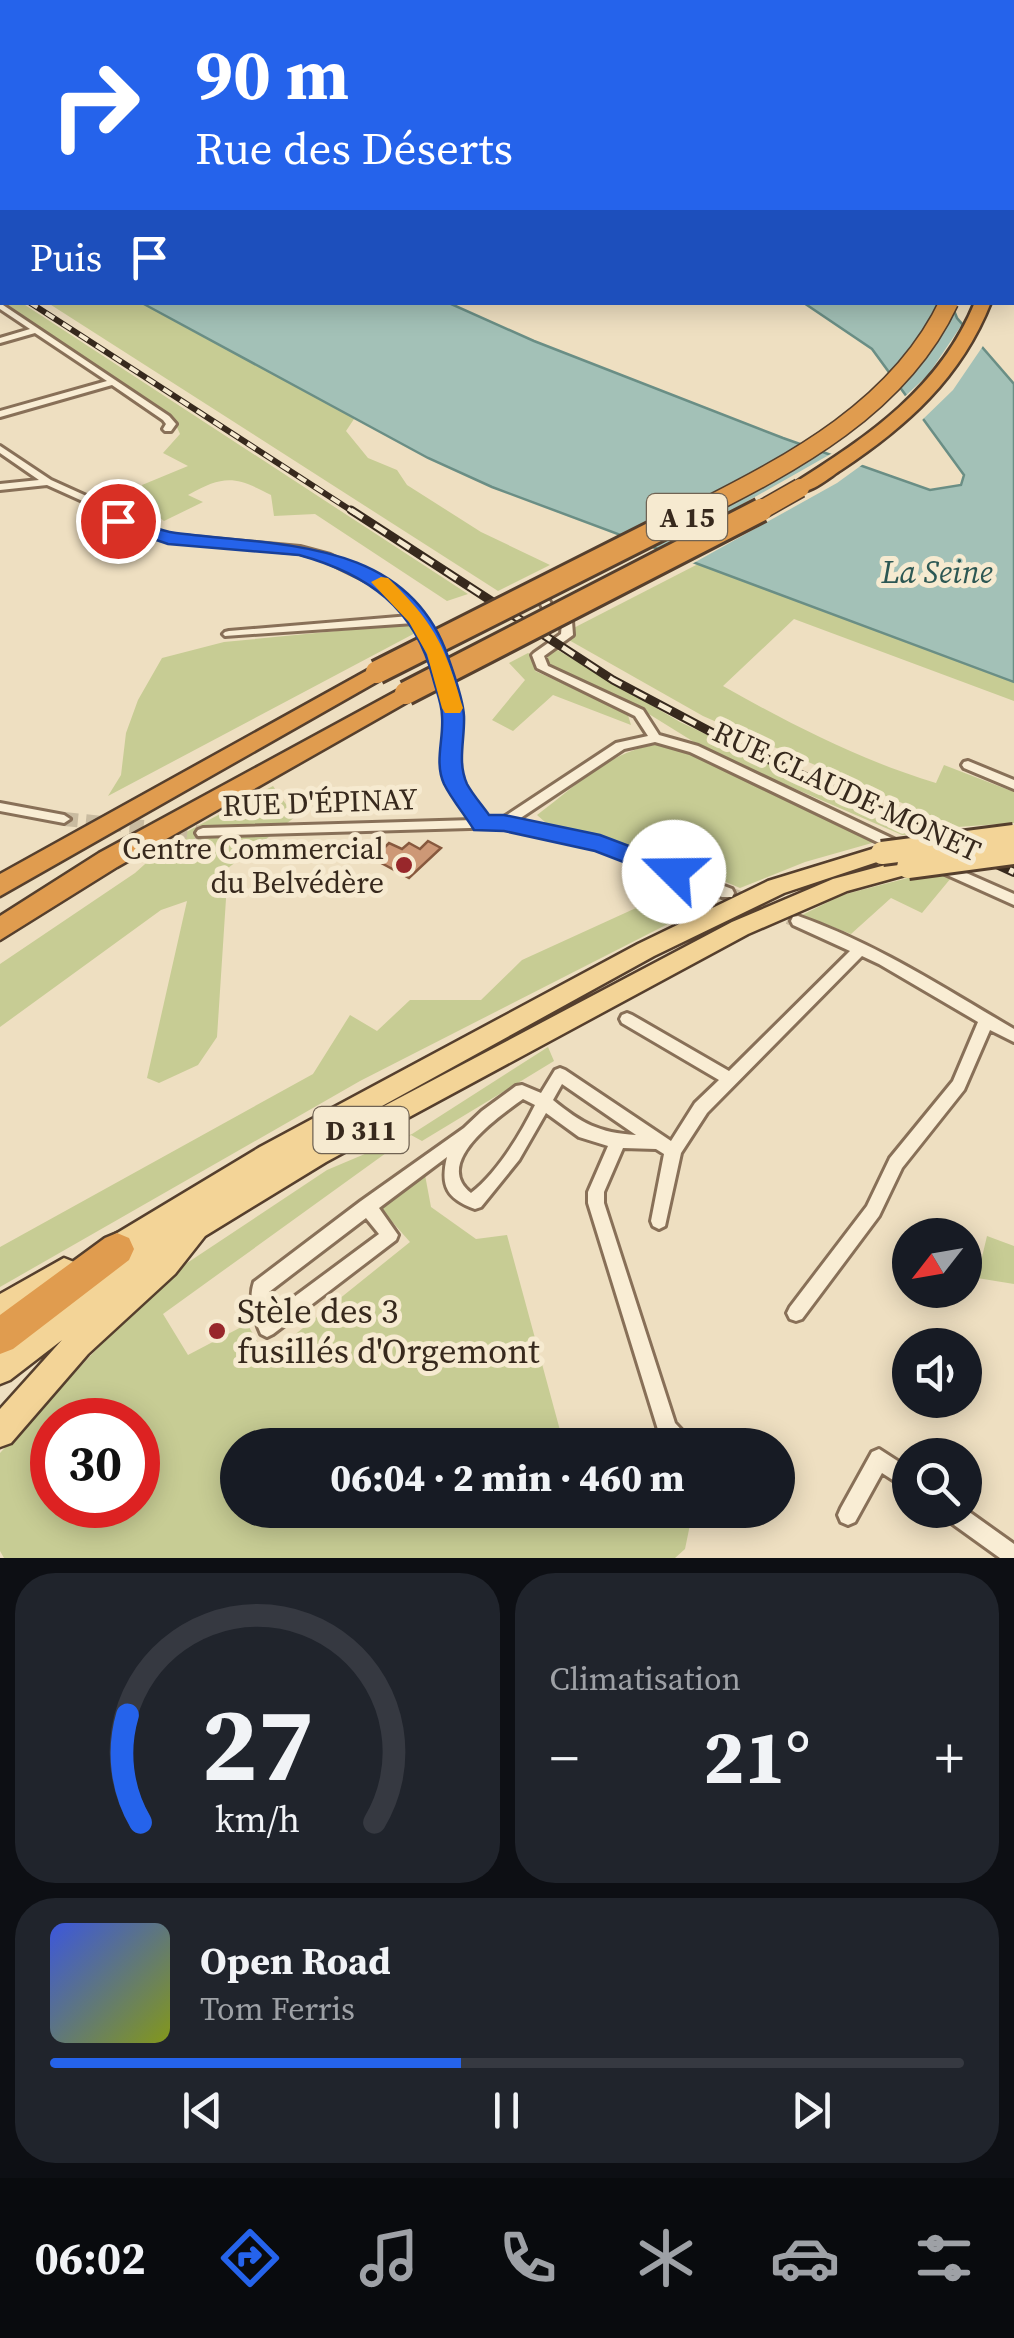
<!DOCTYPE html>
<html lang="fr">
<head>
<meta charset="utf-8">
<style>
	body { margin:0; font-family:"Source Serif 4",serif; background:#20242c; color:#f1f3f6; height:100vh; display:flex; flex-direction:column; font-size:38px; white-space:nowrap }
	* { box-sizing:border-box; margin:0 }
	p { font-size:32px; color:#9ea1a6 }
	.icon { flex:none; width:55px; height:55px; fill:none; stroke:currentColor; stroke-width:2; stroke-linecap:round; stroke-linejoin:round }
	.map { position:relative; height:1558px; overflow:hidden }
	.sheet { display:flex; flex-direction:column; gap:15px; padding:15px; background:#0d0f14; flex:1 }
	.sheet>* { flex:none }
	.guide { position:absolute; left:0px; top:0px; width:1015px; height:305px; box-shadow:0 5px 25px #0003; background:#2563eb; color:#fff; overflow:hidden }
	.needle { width:65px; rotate:239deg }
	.tools { position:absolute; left:892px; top:1218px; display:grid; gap:20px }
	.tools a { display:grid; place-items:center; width:90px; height:90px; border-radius:50%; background:#171b24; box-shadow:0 5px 25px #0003; font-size:50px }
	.speed { position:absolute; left:30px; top:1398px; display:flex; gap:20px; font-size:50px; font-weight:700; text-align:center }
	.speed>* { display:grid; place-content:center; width:130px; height:130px; border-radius:50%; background:#171b24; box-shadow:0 5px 25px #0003; line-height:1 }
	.speed .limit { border:15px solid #d22; background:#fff; color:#111 }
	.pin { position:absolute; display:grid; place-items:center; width:85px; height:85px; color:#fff; margin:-42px; border:5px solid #fff; border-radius:50%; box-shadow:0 2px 10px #0007 }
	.me { position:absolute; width:110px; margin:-55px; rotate:292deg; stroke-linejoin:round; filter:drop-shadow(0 0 8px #0008) }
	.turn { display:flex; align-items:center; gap:35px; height:210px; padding:0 30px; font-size:45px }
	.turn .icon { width:130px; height:130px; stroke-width:2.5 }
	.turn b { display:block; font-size:70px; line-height:85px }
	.then { display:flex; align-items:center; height:95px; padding:0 30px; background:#0003; gap:20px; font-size:38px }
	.big { font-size:75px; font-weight:800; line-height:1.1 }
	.sheet .tile { flex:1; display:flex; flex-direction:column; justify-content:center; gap:15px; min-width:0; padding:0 35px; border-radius:40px; background:#20242c }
	.sheet .dial { align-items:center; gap:0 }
	.dial svg { height:260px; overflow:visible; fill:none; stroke:#363941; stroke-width:7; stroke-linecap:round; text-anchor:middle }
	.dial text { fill:#f1f3f6; stroke:none }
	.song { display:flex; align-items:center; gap:30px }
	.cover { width:120px; height:120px; border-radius:15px; background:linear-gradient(135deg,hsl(230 70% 55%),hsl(70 70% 35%)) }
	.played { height:10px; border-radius:5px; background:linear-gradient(90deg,#2563eb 45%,#363941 45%) }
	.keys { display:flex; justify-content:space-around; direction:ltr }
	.heat { display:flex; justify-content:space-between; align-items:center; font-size:55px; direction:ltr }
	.sheet .tiles { flex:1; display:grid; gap:15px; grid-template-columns:1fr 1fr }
	.tile:last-child { grid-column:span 2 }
	.trip { position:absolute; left:220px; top:1428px; width:575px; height:100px; border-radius:50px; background:#171b24; box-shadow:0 5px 25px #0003; font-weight:800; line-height:100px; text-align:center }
	.dock { display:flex; height:160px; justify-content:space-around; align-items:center; background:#090b0e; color:#9ea1a6 }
	.dock .icon { width:70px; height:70px }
	.dock .on { color:#2563eb }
	.dock b { font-size:45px; color:#f1f3f6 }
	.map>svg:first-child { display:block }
	.green { fill:#c7cc94; fill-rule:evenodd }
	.water { fill:#a3c1b7; stroke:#6a8e85; stroke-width:2.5 }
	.pier { fill:#eedfc1 }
	.building { fill:#cd9876; stroke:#87593e; stroke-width:2.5 }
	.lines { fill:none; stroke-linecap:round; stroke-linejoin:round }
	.street-tunnel { stroke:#c9bba0; stroke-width:14; stroke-dasharray:14 8; stroke-linecap:butt }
	.street-casing { stroke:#887058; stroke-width:6 }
	.primary-casing { stroke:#553f2d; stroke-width:5 }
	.highway-casing { stroke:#553f2d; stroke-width:5 }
	.street { fill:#f9edd4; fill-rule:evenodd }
	.primary { fill:#f3d497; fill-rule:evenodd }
	.highway { fill:#e09c4f; fill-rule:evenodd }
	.rail-far2-casing { stroke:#37291d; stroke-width:6 }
	.rail-far1-casing { stroke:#37291d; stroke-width:9 }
	.rail-casing { stroke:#37291d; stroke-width:10 }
	.rail-far2 { stroke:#f6ead0; stroke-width:4; stroke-dasharray:10; stroke-linecap:butt }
	.rail-far1 { stroke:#f6ead0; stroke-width:5; stroke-dasharray:14; stroke-linecap:butt }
	.rail { stroke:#f6ead0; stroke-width:6; stroke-dasharray:18; stroke-linecap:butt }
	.primary-bridge-casing { stroke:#553f2d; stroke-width:28; stroke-linecap:butt }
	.highway-bridge-far1-casing { stroke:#553f2d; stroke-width:21; stroke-linecap:butt }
	.highway-bridge-casing { stroke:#553f2d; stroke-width:28; stroke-linecap:butt }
	.primary-bridge { stroke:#f3d497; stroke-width:22 }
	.highway-bridge-far1 { stroke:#e09c4f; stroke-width:18 }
	.highway-bridge { stroke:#e09c4f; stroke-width:22 }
	.route { fill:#2563eb; stroke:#184099; stroke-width:2.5 }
	.slow { fill:#f59e0b }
	.poi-dot { fill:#98272b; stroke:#f6ead0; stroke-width:4 }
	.labels { text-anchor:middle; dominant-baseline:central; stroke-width:10; stroke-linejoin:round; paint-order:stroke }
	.shield { fill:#f6ead0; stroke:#706353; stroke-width:2.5 }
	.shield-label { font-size:28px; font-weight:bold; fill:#37291d }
	.street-label { font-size:30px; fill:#37291d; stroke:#f6ead0 }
	.poi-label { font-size:30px; fill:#37291d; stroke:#f6ead0; text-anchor:end }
	.water-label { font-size:32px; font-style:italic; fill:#2c5753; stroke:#f6ead0 }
	.near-poi-label { font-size:35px; fill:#37291d; stroke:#f6ead0; text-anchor:start }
</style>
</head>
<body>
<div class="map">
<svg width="1014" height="1558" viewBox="0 0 1014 1558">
	<rect width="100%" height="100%" fill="#eedfc1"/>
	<path class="green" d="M4,303H22L468,594L447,601L315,514L274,516L271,495C235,476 224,475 188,495L203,502L164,521L146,507L142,485L188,466L163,453L180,434L172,416Z
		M48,303H142L356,416L346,431L368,458L397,470L407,485L481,532L550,565L498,591Z
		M700,563L1014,682V701L794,619L723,686C792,725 860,760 936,783L944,765L1014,792V823L957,827L703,716L560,635Z
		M399,625H410L419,631L108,796L121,775L126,733L138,700L162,658L224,642Z
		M554,648L680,722L918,834L902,835L747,768L694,742L623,698L549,668L546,654Z
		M528,653L534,656L535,671L627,712L631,725L553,695L513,731L492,720L525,680L509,663Z
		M664,744L685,750L879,841L805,862L740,888L655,852L546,823L537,815C576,786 613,747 664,744Z
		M273,786L295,817L228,868L217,1037L198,1065L159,1083L147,1078L187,901L161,910L0,1027V964L135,873L173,839Z
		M931,872L951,878L922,913L891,898L851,934L802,915L842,895Z
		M682,887L711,902L360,1081L0,1287V1247L313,1074L350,1015L377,1031L410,1000H481L522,960Z
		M548,1047L554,1061L422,1141L411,1135L163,1314L188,1355L247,1324L267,1357L410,1242L379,1207L425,1175L431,1207L476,1239L507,1235L564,1445H238V1510H693L685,1549L675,1558H4L0,1551V1453L94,1352L184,1265L327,1170L412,1134ZM52,1420H138V1505H52Z
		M987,1236L1014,1246V1284L977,1278Z"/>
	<path class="water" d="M142,303H449L534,341L783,438L930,490L961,485L964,475L872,349L804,303H951L957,318L1014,384V682L492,487L428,458Z"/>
	<path class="pier" d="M965,320L985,343L953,390L919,423L902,399L928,375Z
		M836,451L866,462L837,483L690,565L656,553Z"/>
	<path class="building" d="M428,841L441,848L409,878L361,852L370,844L382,850L389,843L402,849L409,843L420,849Z"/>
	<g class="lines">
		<path class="street-tunnel" d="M64,819L203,833
			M727,893L798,921"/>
		<g class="street-casing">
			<path id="street" d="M942,0H946L947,2H943Z
				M1012,275H1014V286H1012Z
				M0,303L169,416L176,424L171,431H165L163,429L166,424L163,420L112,385L0,417V411L107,381L35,333L0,343V338L30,329L0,309Z
				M0,446L51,480L93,499L122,519L170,535L300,547L330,555L393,586L417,610L443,654L459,715L456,757L461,782L485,819H501L616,743L648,736L635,716L537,668L532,655L534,653L561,634L562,622L545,612L537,597L551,588L556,591L548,598L553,608L572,621L573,635L544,656L548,666L643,710L659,735L698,746L904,844L906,847L904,850H894L690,752L655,742L624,749L516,821L605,841L732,889L734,893L732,897H722L597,848L504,827L198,836L196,833L198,830L203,828L473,820L449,782L444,757L447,715L431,654L414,623L225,636L223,634L225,632L229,631L410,616L385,590L322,559L300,553L165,540L114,523L87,503L47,485L0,490V484L39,480L0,453Z
				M968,761L1014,780V789L964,768L962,765L964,762Z
				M0,803L64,815L70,819L64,823L0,811Z
				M939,861L1014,894V905L934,869L932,866L934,863Z
				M798,916C875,943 944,988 1014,1029V1042L990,1030L964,1090L902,1168L879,1216L802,1319L796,1321L790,1319L787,1313L790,1307L867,1206L890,1158L953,1081L978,1022L879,964L862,956L707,1113L681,1153L665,1226L659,1229L653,1226L651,1221L664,1154L656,1149L623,1148L604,1192V1203L675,1423L689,1438L692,1445H669L660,1436L588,1203V1192L608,1146L579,1137L546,1113L519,1160L481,1207L475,1209C447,1199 440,1186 447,1157L379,1208L398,1235L396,1240L273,1334L267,1337L261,1334C254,1318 248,1299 254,1282L361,1201L464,1128L482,1111L516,1086L522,1085L541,1093L555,1070L560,1068L565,1070L671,1141L695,1103L719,1080L622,1023L620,1019L622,1015L627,1013L632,1015L729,1071L850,951L793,925L791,921L793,917ZM562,1084L636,1135C599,1133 581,1123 553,1100ZM523,1099L535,1105C520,1135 497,1173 471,1193C431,1162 501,1115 523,1099ZM366,1218L379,1234L271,1314L269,1292Z
				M879,1449L910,1469V1491L882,1473L855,1522L848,1525L841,1522L838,1515L841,1508L872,1452Z
				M965,1509L1014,1544V1558H1000L943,1517L940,1510Z"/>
		</g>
		<g class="primary-casing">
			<path id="primary" d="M882,846L889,848L893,853L889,858L784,893L654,956L333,1133L732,922L833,879L908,859L916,862L919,867L916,872L847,891L748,934L326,1162L205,1236L175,1274L88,1354L11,1443L0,1447V1409L62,1340L10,1380L0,1384V1352L122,1260L109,1266L99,1262L95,1253L99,1244L260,1147L638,944L768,881Z
				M64,1258L74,1262L78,1271L74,1280L0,1323V1294Z"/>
		</g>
		<g class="highway-casing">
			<path id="highway" d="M909,0H919V2H910Z
				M930,0H940L941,2H932Z
				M975,302H991C961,378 907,426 841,470C827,479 810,495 793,492V484C869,436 940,388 975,302Z
				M377,665L388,672L385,677L0,896V874Z
				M406,686L414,688L418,693L414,698L117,867L0,940V916L99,853Z
				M117,1233L129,1238L134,1249L129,1260L13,1349L0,1354V1315L105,1238Z"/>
		</g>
		<use href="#street" class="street"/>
		<use href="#primary" class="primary"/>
		<use href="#highway" class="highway"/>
		<g class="rail-far2-casing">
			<path id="rail-far2" d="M29,302L355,513"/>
		</g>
		<g class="rail-far1-casing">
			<path id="rail-far1" d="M351,510L613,680L730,742L818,782"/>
		</g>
		<g class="rail-casing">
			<path id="rail" d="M813,780L1014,872"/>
		</g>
		<use href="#rail-far2" class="rail-far2"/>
		<use href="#rail-far1" class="rail-far1"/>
		<use href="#rail" class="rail"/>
		<g class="primary-bridge-casing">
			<path id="primary-bridge" d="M882,853L1014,836
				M908,867L1014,853"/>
		</g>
		<g class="highway-bridge-far1-casing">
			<path id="highway-bridge-far1" d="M694,513C793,463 900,407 949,302
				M756,513L800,488"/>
		</g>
		<g class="highway-bridge-casing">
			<path id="highway-bridge" d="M377,672L698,510
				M406,693L761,510"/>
		</g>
		<use href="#primary-bridge" class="primary-bridge"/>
		<use href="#highway-bridge-far1" class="highway-bridge-far1"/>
		<use href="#highway-bridge" class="highway-bridge"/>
	</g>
	<path class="route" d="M118,515C138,520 157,531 176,533C277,546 408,538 448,657C454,675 463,698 464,716C465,739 457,762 467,784C473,795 482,805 489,815H504L600,835L682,866L686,872L682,878H665L595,851L504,831L474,830C465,815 452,800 444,784C434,762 444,739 442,716C442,704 436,690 433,678C415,608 368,574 299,555L168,544L112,525V517Z"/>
	<path class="slow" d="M381,577L388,578C435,624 445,645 463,708L460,713H445L442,708L427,654L409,622L371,582Z"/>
	<g class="poi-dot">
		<circle cx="404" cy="865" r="10"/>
		<circle cx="217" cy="1331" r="10"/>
	</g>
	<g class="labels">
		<g class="shield">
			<rect x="647" y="494" width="80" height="46" rx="8"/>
			<rect x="313.5" y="1107" width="95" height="46" rx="8"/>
		</g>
		<g class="shield-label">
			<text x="687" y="517">A 15</text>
			<text x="361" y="1130">D 311</text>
		</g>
		<g class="street-label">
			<text transform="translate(847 791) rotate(25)">RUE CLAUDE MONET</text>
			<text transform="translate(320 802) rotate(-2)">RUE D'ÉPINAY</text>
		</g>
		<g class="poi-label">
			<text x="384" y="848">Centre Commercial<tspan x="384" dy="34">du Belvédère</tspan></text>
		</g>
		<g class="water-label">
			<text x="937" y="572">La Seine</text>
		</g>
		<g class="near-poi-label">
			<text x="237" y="1311">Stèle des 3<tspan x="237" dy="40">fusillés d'Orgemont</tspan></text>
		</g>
	</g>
</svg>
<div class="tools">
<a><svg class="needle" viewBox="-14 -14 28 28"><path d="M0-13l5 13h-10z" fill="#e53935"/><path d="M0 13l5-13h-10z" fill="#9ea1a6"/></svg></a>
<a><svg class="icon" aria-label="sound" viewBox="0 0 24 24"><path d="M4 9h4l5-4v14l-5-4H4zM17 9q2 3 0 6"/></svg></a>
<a><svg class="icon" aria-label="search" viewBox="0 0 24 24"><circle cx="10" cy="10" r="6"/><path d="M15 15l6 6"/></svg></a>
</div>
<div class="speed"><div class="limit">30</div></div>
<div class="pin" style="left:118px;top:521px;background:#d93025"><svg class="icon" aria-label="arrive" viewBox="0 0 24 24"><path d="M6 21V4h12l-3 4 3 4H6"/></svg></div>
<svg class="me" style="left:674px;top:872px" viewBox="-20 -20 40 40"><circle r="19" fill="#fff"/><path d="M0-13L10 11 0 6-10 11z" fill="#2563eb"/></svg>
<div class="trip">06:04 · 2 min · 460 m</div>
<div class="guide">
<div class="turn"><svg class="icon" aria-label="right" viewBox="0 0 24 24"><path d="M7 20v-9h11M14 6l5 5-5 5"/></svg><div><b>90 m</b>Rue des Déserts</div></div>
<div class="then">Puis<svg class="icon" aria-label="arrive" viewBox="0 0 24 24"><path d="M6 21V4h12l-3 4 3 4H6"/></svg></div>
</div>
</div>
<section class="sheet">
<div class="tiles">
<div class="tile dial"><svg viewBox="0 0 100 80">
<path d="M14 69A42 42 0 1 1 86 69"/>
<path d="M14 69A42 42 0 0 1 10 36" stroke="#2563eb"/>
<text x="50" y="56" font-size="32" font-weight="700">27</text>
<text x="50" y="72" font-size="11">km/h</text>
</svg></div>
<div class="tile"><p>Climatisation</p>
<div class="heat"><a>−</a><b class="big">21°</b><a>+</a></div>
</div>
<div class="tile">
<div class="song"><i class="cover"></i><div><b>Open Road</b><p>Tom Ferris</p></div></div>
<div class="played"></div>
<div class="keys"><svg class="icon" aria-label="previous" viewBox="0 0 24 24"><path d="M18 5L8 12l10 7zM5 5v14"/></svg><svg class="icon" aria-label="pause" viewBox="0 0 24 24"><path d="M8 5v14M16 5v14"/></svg><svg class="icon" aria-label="next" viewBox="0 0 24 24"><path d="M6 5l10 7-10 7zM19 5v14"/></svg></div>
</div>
</div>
</section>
<nav class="dock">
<b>06:02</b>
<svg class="icon on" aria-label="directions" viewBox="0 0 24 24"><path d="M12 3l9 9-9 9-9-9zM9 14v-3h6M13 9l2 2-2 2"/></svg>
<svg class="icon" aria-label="music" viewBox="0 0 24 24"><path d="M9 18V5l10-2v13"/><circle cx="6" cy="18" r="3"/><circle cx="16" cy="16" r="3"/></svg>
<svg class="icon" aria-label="phone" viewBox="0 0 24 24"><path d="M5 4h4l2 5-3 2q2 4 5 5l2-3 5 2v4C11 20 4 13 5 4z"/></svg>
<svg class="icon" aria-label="climate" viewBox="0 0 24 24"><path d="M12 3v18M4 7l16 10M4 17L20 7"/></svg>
<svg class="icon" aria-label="car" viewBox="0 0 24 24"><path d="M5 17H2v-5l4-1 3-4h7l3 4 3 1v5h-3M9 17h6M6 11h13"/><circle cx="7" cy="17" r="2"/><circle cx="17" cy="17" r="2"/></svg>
<svg class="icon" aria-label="filters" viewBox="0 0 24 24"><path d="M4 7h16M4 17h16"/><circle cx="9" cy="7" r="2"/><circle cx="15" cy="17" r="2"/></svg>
</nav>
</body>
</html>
